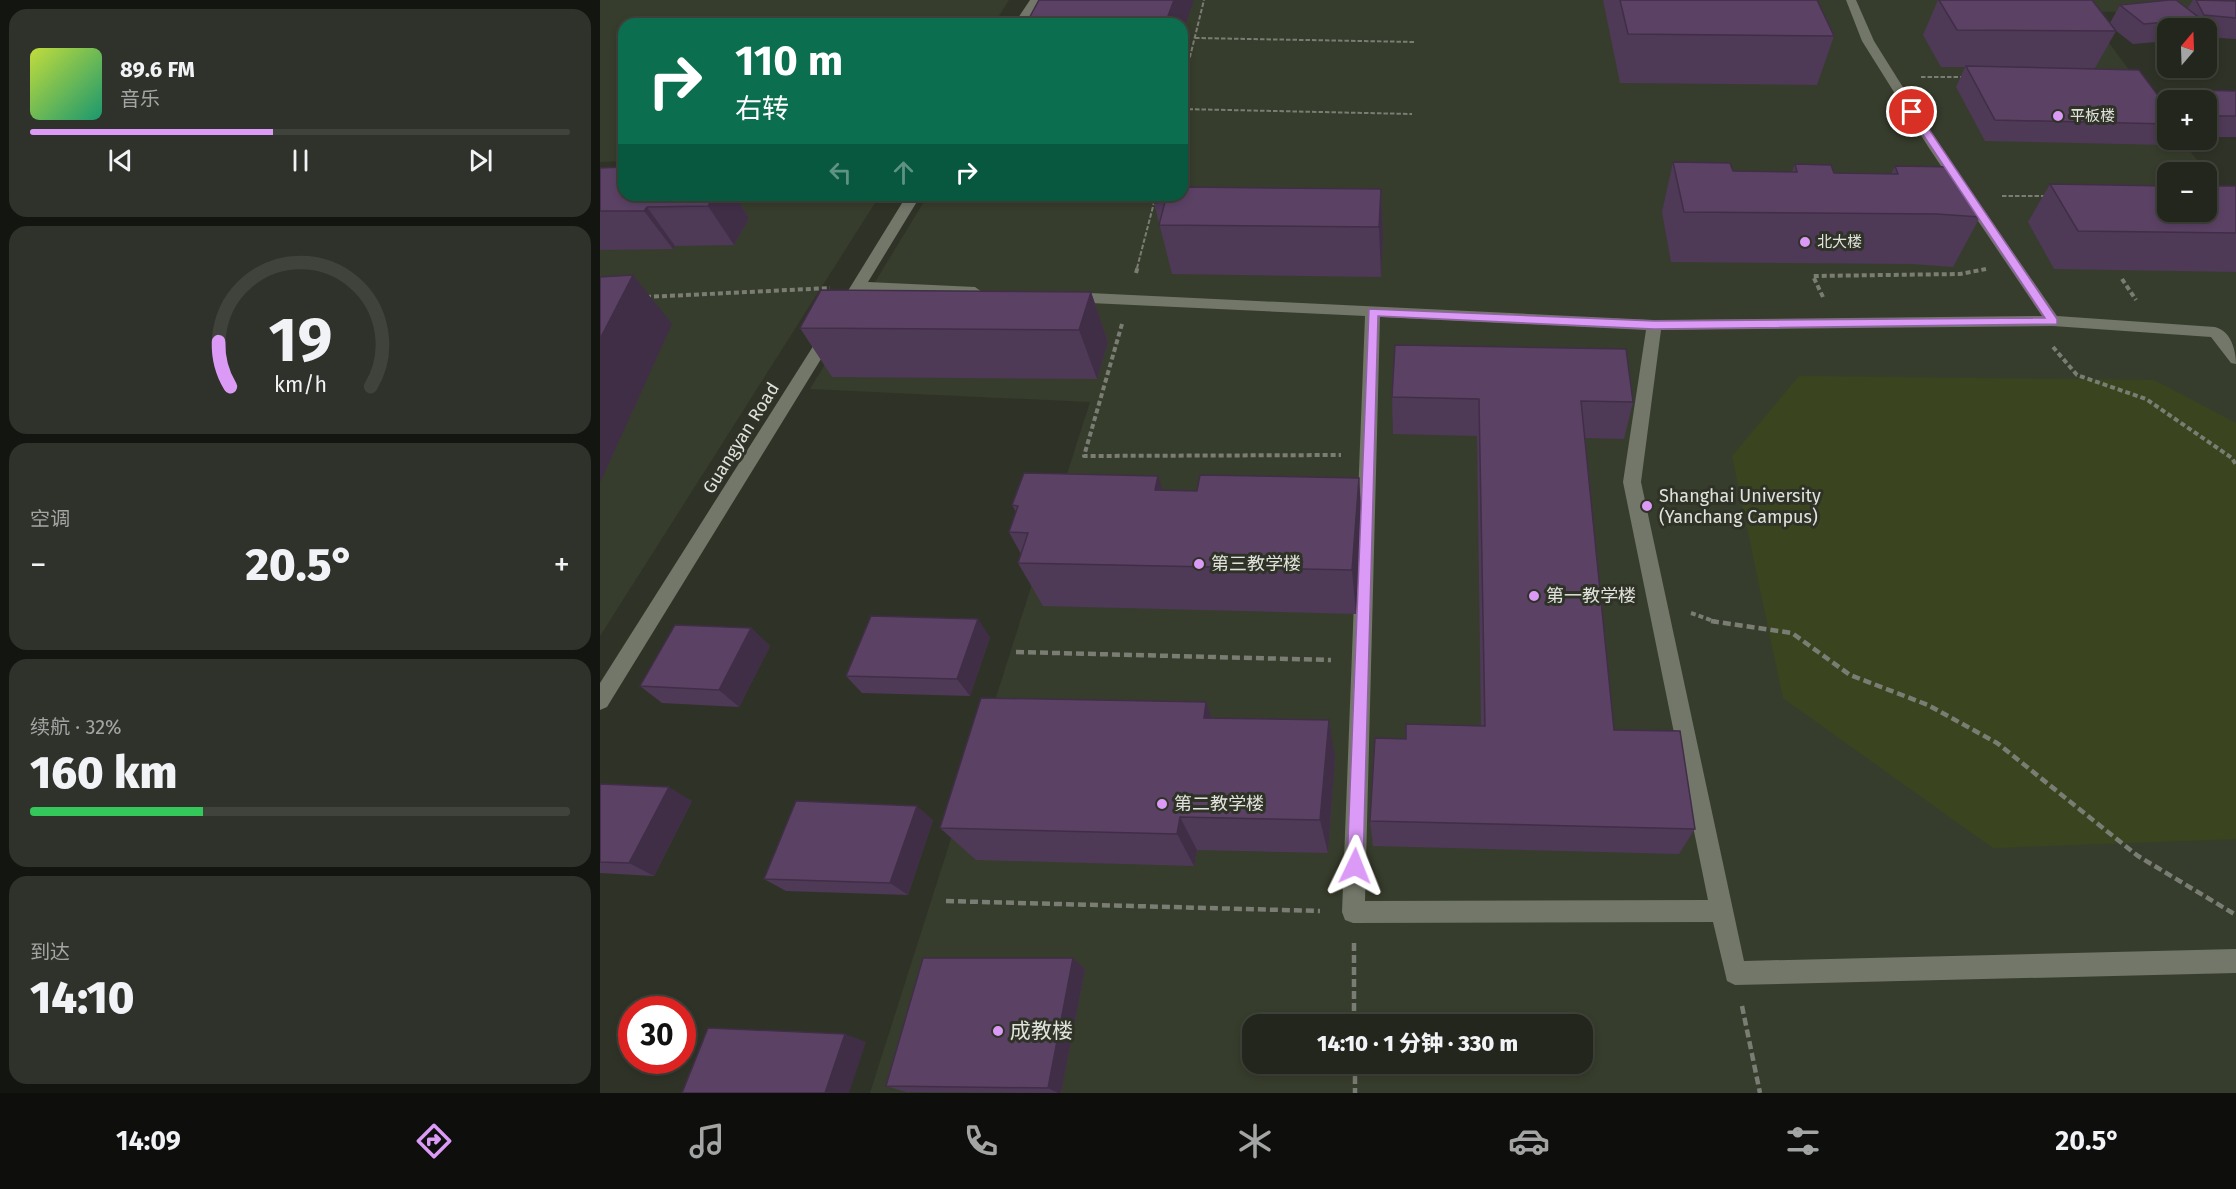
<!DOCTYPE html>
<html lang="zh">
<head>
<meta charset="utf-8">
<style>
	body { margin:0; font-family:"Fira Sans","Noto Sans SC",sans-serif; background:#2f322a; color:#f1f3f6; height:100vh; display:flex; flex-direction:column; font-size:22px; white-space:nowrap }
	* { box-sizing:border-box; margin:0 }
	p { font-size:20px; color:#a3a5a4 }
	.icon { flex:none; width:33px; height:33px; fill:none; stroke:currentColor; stroke-width:2; stroke-linecap:round; stroke-linejoin:round }
	.map { position:relative; flex:1; overflow:hidden }
	.side { display:flex; flex-direction:column; gap:9px; padding:9px; background:#131510; width:600px }
	.side>* { flex:none }
	.hud { position:absolute; left:18px; top:18px; width:570px; height:183px; border-radius:18px; box-shadow:0 3px 9px #0003,0 0 0 2px #40433b; background:#0b6e4f; color:#fff; overflow:hidden }
	.needle { width:39px; rotate:19deg }
	.buttons { position:absolute; left:1557px; top:18px; display:grid; gap:12px }
	.buttons a { display:grid; place-items:center; width:60px; height:60px; border-radius:12px; background:#23261d; box-shadow:0 3px 9px #0003,0 0 0 2px #40433b; font-size:30px }
	.speed { position:absolute; left:18px; top:996px; display:flex; gap:12px; font-size:30px; font-weight:700; text-align:center }
	.speed>* { display:grid; place-content:center; width:78px; height:78px; border-radius:50%; background:#23261d; box-shadow:0 3px 9px #0003,0 0 0 2px #40433b; line-height:1 }
	.speed .limit { border:9px solid #d22; background:#fff; color:#111 }
	.pin { position:absolute; display:grid; place-items:center; width:51px; height:51px; color:#fff; margin:-26px; border:3px solid #fff; border-radius:50%; box-shadow:0 2px 6px #0007 }
	.me { position:absolute; width:66px; margin:-33px; rotate:2deg; stroke-linejoin:round; filter:drop-shadow(0 0 4px #0008) }
	.turn { display:flex; align-items:center; gap:21px; height:126px; padding:0 18px; font-size:27px }
	.turn .icon { width:78px; height:78px; stroke-width:2.5 }
	.turn b { display:block; font-size:42px; line-height:51px }
	.lanes { display:flex; align-items:center; height:57px; padding:0 18px; background:#0003; justify-content:center; gap:30px; direction:ltr }
	.lanes .off { opacity:.35 }
	.big { font-size:45px; font-weight:800; line-height:1.1 }
	.side .card { flex:1; display:flex; flex-direction:column; justify-content:center; gap:9px; min-width:0; padding:0 21px; border-radius:18px; background:#2f322a }
	.side .dial { align-items:center; gap:0 }
	.dial svg { height:156px; overflow:visible; fill:none; stroke:#40433b; stroke-width:7; stroke-linecap:round; text-anchor:middle }
	.dial text { fill:#f1f3f6; stroke:none }
	.song { display:flex; align-items:center; gap:18px }
	.cover { width:72px; height:72px; border-radius:9px; background:linear-gradient(135deg,hsl(70 70% 55%),hsl(160 70% 35%)) }
	.played { height:6px; border-radius:3px; background:linear-gradient(90deg,#db9af6 45%,#40433b 45%) }
	.keys { display:flex; justify-content:space-around; direction:ltr }
	.heat { display:flex; justify-content:space-between; align-items:center; font-size:33px; direction:ltr }
	.charge { height:9px; border-radius:4px; background:linear-gradient(90deg,#34c759 32%,#40433b 0) }
	.trip { position:absolute; left:642px; top:1014px; width:351px; height:60px; border-radius:18px; background:#23261d; box-shadow:0 3px 9px #0003,0 0 0 2px #40433b; font-weight:800; line-height:60px; text-align:center }
	.menu { display:flex; height:96px; justify-content:space-around; align-items:center; background:#0e0f0c; color:#a3a5a4 }
	.menu .icon { width:42px; height:42px }
	.menu .selected { color:#db9af6 }
	.menu b { font-size:27px; color:#f1f3f6 }
	main { display:flex; flex:1; min-height:0 }
	.map>svg:first-child { display:block }
	.built { fill:#373d2c; fill-rule:evenodd }
	.green { fill:#3a451f }
	.lines { fill:none; stroke-linecap:round; stroke-linejoin:round }
	.path-far2 { stroke:#7a7d73; stroke-width:2; stroke-dasharray:4.5 2; stroke-linecap:butt }
	.path-far1 { stroke:#7a7d73; stroke-width:4; stroke-dasharray:5 3; stroke-linecap:butt }
	.path { stroke:#7a7d73; stroke-width:4.5; stroke-dasharray:8 4; stroke-linecap:butt }
	.minor { fill:#727769; fill-rule:evenodd }
	.wall { fill:#4e3957 }
	.shaded-wall { fill:#402e47 }
	.building { fill:#5b4265; stroke:#402e47; stroke-width:1.5 }
	.route { fill:#db9af6; stroke:#8e64a0; stroke-width:1.5 }
	.poi-dot { fill:#db9af6; stroke:#2f3327; stroke-width:2 }
	.labels { text-anchor:middle; dominant-baseline:central; stroke-width:6; stroke-linejoin:round; paint-order:stroke }
	.far-poi-label { font-size:15px; fill:#e0e2db; stroke:#2f3327; text-anchor:start }
	.street-label { font-size:18px; fill:#e0e2db; stroke:#2f3327 }
	.poi-label { font-size:18px; fill:#e0e2db; stroke:#2f3327; text-anchor:start }
	.near-poi-label { font-size:21px; fill:#e0e2db; stroke:#2f3327; text-anchor:start }
</style>
</head>
<body>
<main>
<section class="side">
<div class="card">
<div class="song"><i class="cover"></i><div><b>89.6 FM</b><p>音乐</p></div></div>
<div class="played"></div>
<div class="keys"><svg class="icon" aria-label="previous" viewBox="0 0 24 24"><path d="M18 5L8 12l10 7zM5 5v14"/></svg><svg class="icon" aria-label="pause" viewBox="0 0 24 24"><path d="M8 5v14M16 5v14"/></svg><svg class="icon" aria-label="next" viewBox="0 0 24 24"><path d="M6 5l10 7-10 7zM19 5v14"/></svg></div>
</div>
<div class="card dial"><svg viewBox="0 0 100 80">
<path d="M14 69A42 42 0 1 1 86 69"/>
<path d="M14 69A42 42 0 0 1 8 46" stroke="#db9af6"/>
<text x="50" y="56" font-size="32" font-weight="700">19</text>
<text x="50" y="72" font-size="11">km/h</text>
</svg></div>
<div class="card"><p>空调</p>
<div class="heat"><a>−</a><b class="big">20.5°</b><a>+</a></div>
</div>
<div class="card"><p>续航 · 32%</p><b class="big">160 km</b><div class="charge"></div></div>
<div class="card"><p>到达</p><b class="big">14:10</b></div>
</section>
<div class="map">
<svg width="1636" height="1093" viewBox="0 0 1636 1093">
	<rect width="100%" height="100%" fill="#2f3327"/>
	<path class="built" d="M0,0H409L394,24H24V161L0,162Z
		M447,0H1636V11L1486,12L1567,121L1568,140H1582L1606,172H1568V212H1606V173L1618,188L1636,193V1093H270L490,402L210,389L328,195H582V24ZM652,1024H982V1064H652Z
		M0,186L24,195H280L0,636Z"/>
	<path class="green" d="M1199,376L1554,380L1636,423V839L1393,848L1183,698L1132,456Z"/>
	<g class="lines">
		<path class="path-far2" d="M595,38L816,42
			M1321,77H1364
			M582,89L604,0
			M582,109L812,114
			M1402,196H1448
			M537,268L556,195"/>
		<path class="path-far1" d="M536,273L538,266
			M1522,279L1536,300
			M46,297L230,288
			M1223,297L1213,276L1360,274L1386,269
			M522,324L484,456L741,455
			M1453,347L1477,375L1546,399L1632,458L1636,465
			M1091,613L1116,622"/>
		<path class="path" d="M1111,621L1192,633L1250,675L1328,705L1397,743L1538,856L1636,915
			M416,652L731,660
			M346,901L720,911
			M754,943V1024
			M1142,1006L1160,1093
			M755,1064V1093"/>
		<path class="minor" d="M430,0H440L426,24H414Z
			M1246,0H1256L1274,41L1341,148L1457,316L1615,327C1631,331 1636,350 1636,364L1631,363L1611,337L1453,326L1061,330L1041,482L1144,961L1636,949V973L1135,985L1127,981L1113,922L753,923L745,920L742,912L765,316L469,302L462,297L469,292L1054,320L1442,316L1329,148L1262,41ZM780,317L1046,330L1023,482L1108,900L765,901Z
			M307,195H321L268,282L375,287L382,292L380,295L262,291L258,297H248L246,294Z
			M229,328L237,333L7,707L0,710V683L224,329Z"/>
	</g>
	<path class="wall" d="M1003,0H1217L1234,36L1217,85L1020,83Z
		M1338,0H1492L1510,23L1520,5L1587,9L1593,0H1623L1636,1V39L1606,37V28H1568V41L1533,44L1515,30L1516,31L1495,68H1416L1568,109V140H1569L1565,145L1385,141L1356,87L1365,67H1341L1323,35Z
		M1585,90L1636,91V137H1606V100H1579Z
		M1073,162L1133,171L1192,172L1195,164L1234,173L1291,174L1295,166L1380,217L1353,267L1312,264L1071,262L1062,212Z
		M0,168L134,195L149,218L134,245L75,246L73,249L0,250Z
		M1450,184L1636,186V272L1454,269L1428,222Z
		M781,189L783,238L781,277L572,274L554,203Z
		M491,292L508,342L497,379L232,377L200,328Z
		M792,397L1033,402L1024,439L985,438L1014,730L1095,829L1079,854L773,846L770,821L881,726L877,436L793,434Z
		M759,478L762,524L756,614L443,606L418,563L421,554L409,532L416,512L412,505L563,490L597,491Z
		M151,628L170,646L139,707L62,703L40,686Z
		M390,637L370,696L262,693L246,676Z
		M606,702L612,718L735,758L728,853L597,850L594,866L376,860L340,828Z
		M0,784L92,801L54,876L0,873Z
		M333,820L308,895L186,891L164,879Z
		M473,958L485,969L461,1093L306,1092L286,1086Z"/>
	<path class="shaded-wall" d="M574,0H594L582,34V24H565Z
		M582,45L587,70L582,85Z
		M781,189L783,238L781,277L779,227Z
		M115,195H134L149,218L134,245L108,206Z
		M47,207L75,246L73,249L44,211Z
		M33,275L72,324L0,483V339Z
		M491,292L508,342L497,379L479,330Z
		M558,476L573,522L555,490Z
		M759,478L762,524L756,614L752,570Z
		M378,619L390,637L370,696L357,679Z
		M151,628L170,646L139,707L119,690Z
		M606,702L620,740L604,718Z
		M729,720L735,758L728,853L720,820Z
		M69,787L92,801L54,876L29,863Z
		M317,806L333,820L308,895L290,883Z
		M580,817L597,850L594,866L577,834Z
		M473,958L485,969L461,1093H458L448,1088Z
		M245,1034L266,1042L249,1093H225Z"/>
	<path class="building" d="M439,0H574L565,24H426Z
		M1020,0H1217L1234,36L1028,34Z
		M1339,0H1492L1516,31L1357,30Z
		M1569,0H1576L1601,19L1544,24L1520,5Z
		M1596,0L1636,1V18L1604,15Z
		M1366,66L1539,70L1568,109V124L1395,120Z
		M1585,90L1636,91V116H1607L1606,100H1594Z
		M1073,162L1130,163L1133,171L1197,172L1195,164L1231,165L1234,173L1298,174L1295,166L1355,167L1380,217L1337,214L1084,212Z
		M24,167V195H115L108,206L47,207L44,211H0V168Z
		M1450,184L1568,186V212H1606V186H1636V233L1478,231Z
		M582,187L781,189L779,227L559,225L565,202L554,203L556,195H582Z
		M33,275L0,339V277Z
		M221,290L491,292L479,330L200,328Z
		M795,345L1026,349L1033,402L981,401L1014,730L1080,731L1095,829L770,821L775,738L806,739V724L885,726L879,399L792,397Z
		M424,473L558,476L555,490L597,491L600,475L759,478L752,570L418,563L428,533L409,532L418,506L412,505Z
		M271,616L378,619L357,679L246,676Z
		M75,625L151,628L119,690L40,686Z
		M381,698L606,702L604,718L729,720L720,820L580,817L577,834L340,828Z
		M0,784L69,787L29,863L0,862Z
		M196,801L317,806L290,883L164,879Z
		M323,958H473L448,1088L286,1086Z
		M108,1028L245,1034L225,1093H82Z"/>
	<path class="route" d="M1312,110H1316L1457,319V324L1054,329L778,316L763,866L761,872L755,875L749,872L747,866L769,309L1054,321L1445,318L1308,112Z"/>
	<g class="poi-dot">
		<circle cx="1458" cy="116" r="6"/>
		<circle cx="1205" cy="242" r="6"/>
		<circle cx="1047" cy="506" r="6"/>
		<circle cx="599" cy="564" r="6"/>
		<circle cx="934" cy="596" r="6"/>
		<circle cx="562" cy="804" r="6"/>
		<circle cx="398" cy="1031" r="6"/>
	</g>
	<g class="labels">
		<g class="far-poi-label">
			<text x="1470" y="116">平板楼</text>
			<text x="1217" y="242">北大楼</text>
		</g>
		<g class="street-label">
			<text transform="translate(141 438) rotate(-58)">Guangyan Road</text>
		</g>
		<g class="poi-label">
			<text x="1059" y="496">Shanghai University<tspan x="1059" dy="21">(Yanchang Campus)</tspan></text>
			<text x="611" y="564">第三教学楼</text>
			<text x="946" y="596">第一教学楼</text>
			<text x="574" y="804">第二教学楼</text>
		</g>
		<g class="near-poi-label">
			<text x="410" y="1031">成教楼</text>
		</g>
	</g>
</svg>
<div class="buttons">
<a><svg class="needle" viewBox="-14 -14 28 28"><path d="M0-13l5 13h-10z" fill="#e53935"/><path d="M0 13l5-13h-10z" fill="#a3a5a4"/></svg></a>
<a>+</a>
<a>−</a>
</div>
<div class="speed"><div class="limit">30</div></div>
<div class="pin" style="left:1312px;top:112px;background:#d93025"><svg class="icon" aria-label="arrive" viewBox="0 0 24 24"><path d="M6 21V4h12l-3 4 3 4H6"/></svg></div>
<svg class="me" style="left:755px;top:866px" viewBox="-20 -20 40 40"><path d="M0-17L14 15 0 8-14 15z" fill="#db9af6" stroke="#fff" stroke-width="4"/></svg>
<div class="trip">14:10 · 1 分钟 · 330 m</div>
<div class="hud">
<div class="turn"><svg class="icon" aria-label="right" viewBox="0 0 24 24"><path d="M7 20v-9h11M14 6l5 5-5 5"/></svg><div><b>110 m</b>右转</div></div>
<div class="lanes"><svg class="icon off" aria-label="left" viewBox="0 0 24 24"><path d="M17 20v-9H6M10 6l-5 5 5 5"/></svg><svg class="icon off" aria-label="ahead" viewBox="0 0 24 24"><path d="M12 20V5M6 11l6-6 6 6"/></svg><svg class="icon" aria-label="right" viewBox="0 0 24 24"><path d="M7 20v-9h11M14 6l5 5-5 5"/></svg></div>
</div>
</div>
</main>
<nav class="menu">
<b>14:09</b>
<svg class="icon selected" aria-label="directions" viewBox="0 0 24 24"><path d="M12 3l9 9-9 9-9-9zM9 14v-3h6M13 9l2 2-2 2"/></svg>
<svg class="icon" aria-label="music" viewBox="0 0 24 24"><path d="M9 18V5l10-2v13"/><circle cx="6" cy="18" r="3"/><circle cx="16" cy="16" r="3"/></svg>
<svg class="icon" aria-label="phone" viewBox="0 0 24 24"><path d="M5 4h4l2 5-3 2q2 4 5 5l2-3 5 2v4C11 20 4 13 5 4z"/></svg>
<svg class="icon" aria-label="climate" viewBox="0 0 24 24"><path d="M12 3v18M4 7l16 10M4 17L20 7"/></svg>
<svg class="icon" aria-label="car" viewBox="0 0 24 24"><path d="M5 17H2v-5l4-1 3-4h7l3 4 3 1v5h-3M9 17h6M6 11h13"/><circle cx="7" cy="17" r="2"/><circle cx="17" cy="17" r="2"/></svg>
<svg class="icon" aria-label="filters" viewBox="0 0 24 24"><path d="M4 7h16M4 17h16"/><circle cx="9" cy="7" r="2"/><circle cx="15" cy="17" r="2"/></svg>
<b>20.5°</b>
</nav>
</body>
</html>
